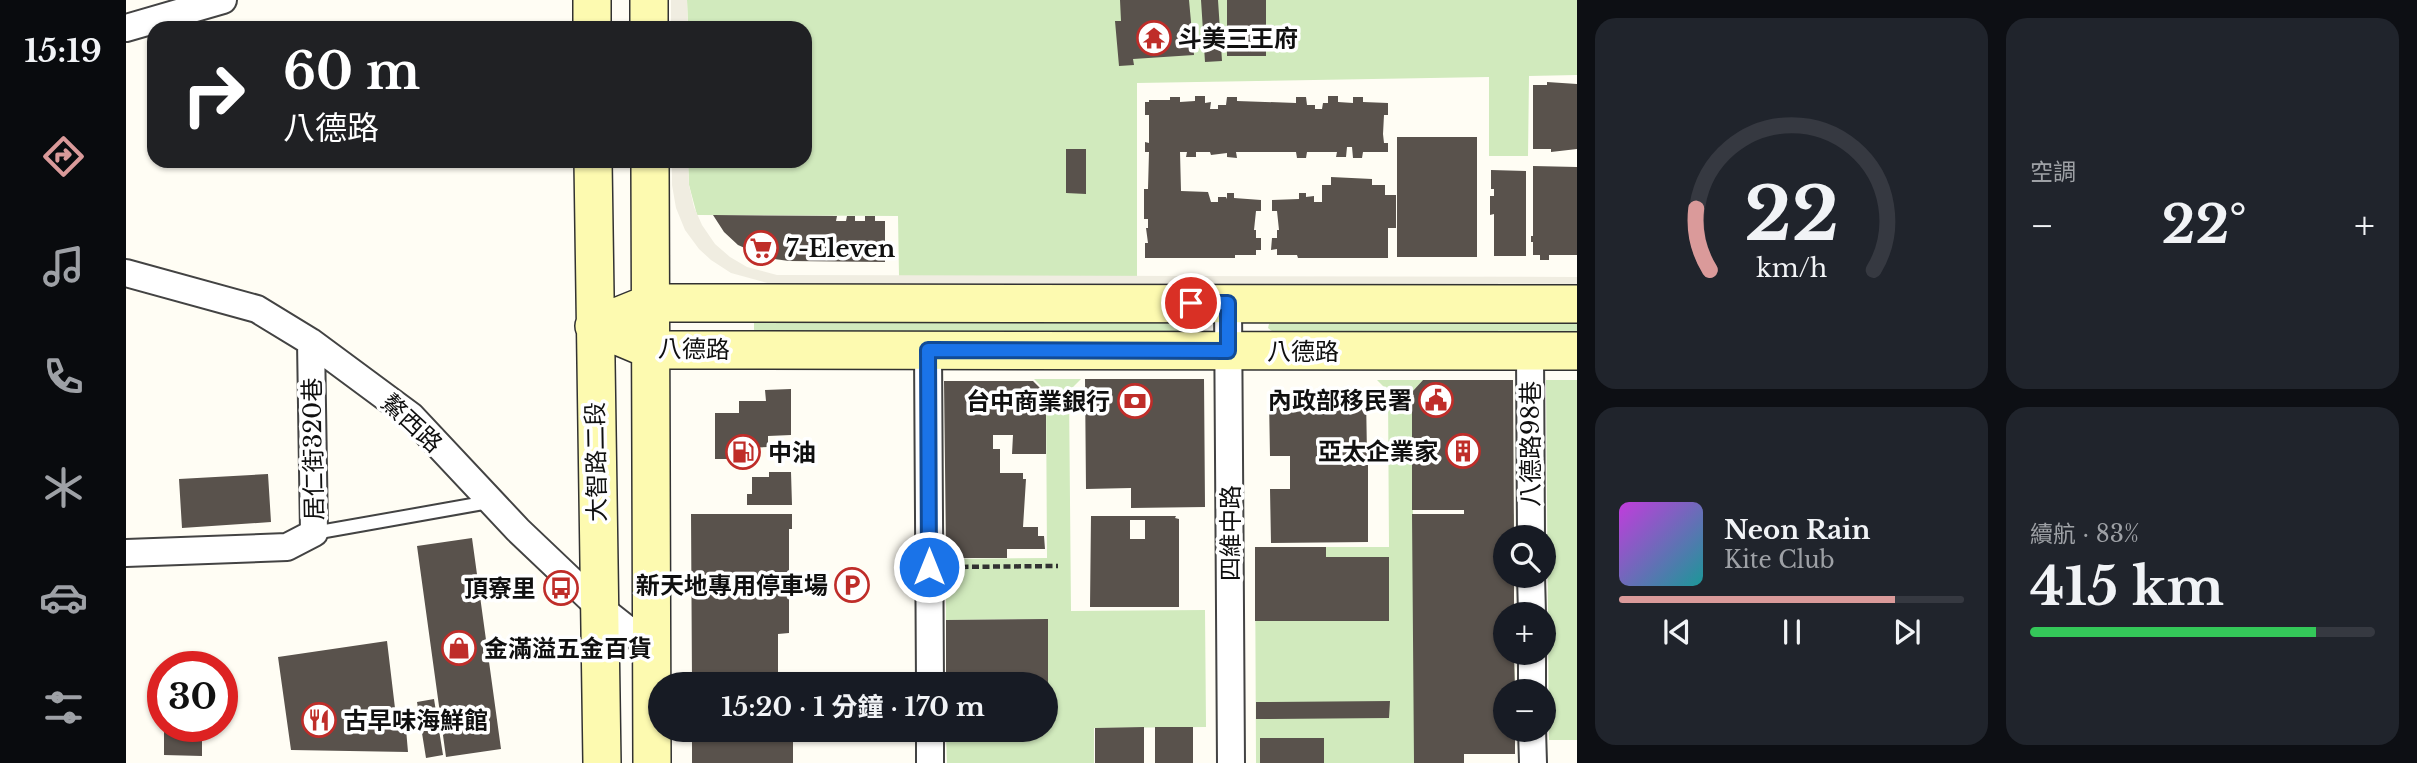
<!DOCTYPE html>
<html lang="zh-TW">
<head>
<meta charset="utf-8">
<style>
	body { margin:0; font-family:"Libre Baskerville","Noto Sans TC",serif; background:#20242c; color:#f1f3f6; height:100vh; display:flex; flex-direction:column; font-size:26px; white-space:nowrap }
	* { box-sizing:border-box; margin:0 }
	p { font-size:23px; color:#9ea1a6 }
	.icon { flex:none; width:38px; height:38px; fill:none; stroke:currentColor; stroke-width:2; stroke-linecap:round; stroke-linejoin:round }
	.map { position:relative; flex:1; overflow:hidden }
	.panel { display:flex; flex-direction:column; gap:18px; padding:18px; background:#0d0f14; width:840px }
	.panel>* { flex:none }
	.guide { position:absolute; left:21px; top:21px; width:665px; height:147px; border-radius:21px; box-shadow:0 2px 5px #0004; background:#202124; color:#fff; overflow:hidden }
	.controls { position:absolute; left:1367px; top:525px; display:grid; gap:14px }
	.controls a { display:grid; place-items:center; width:63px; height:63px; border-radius:50%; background:#171b24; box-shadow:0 2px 5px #0004; font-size:35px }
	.speed { position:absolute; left:21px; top:651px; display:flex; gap:14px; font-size:35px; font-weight:700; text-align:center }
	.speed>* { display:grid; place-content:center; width:91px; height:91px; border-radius:50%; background:#171b24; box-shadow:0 2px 5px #0004; line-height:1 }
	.speed .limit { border:10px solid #d22; background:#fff; color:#111 }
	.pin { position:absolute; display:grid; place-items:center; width:60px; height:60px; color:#fff; margin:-30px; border:4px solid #fff; border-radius:50%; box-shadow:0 2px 7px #0007 }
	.me { position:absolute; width:77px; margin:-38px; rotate:0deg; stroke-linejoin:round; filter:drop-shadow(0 0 5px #0008) }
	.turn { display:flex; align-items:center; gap:24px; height:147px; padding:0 21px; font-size:32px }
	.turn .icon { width:91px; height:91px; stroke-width:2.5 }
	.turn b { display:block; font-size:49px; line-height:60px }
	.big { font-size:52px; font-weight:700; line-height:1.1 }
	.panel .card { flex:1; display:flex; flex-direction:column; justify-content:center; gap:10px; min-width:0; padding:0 24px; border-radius:21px; background:#20242c }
	.panel .dial { align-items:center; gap:0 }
	.dial svg { height:182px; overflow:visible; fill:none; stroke:#363941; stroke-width:7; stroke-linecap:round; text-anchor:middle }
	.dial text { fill:#f1f3f6; stroke:none }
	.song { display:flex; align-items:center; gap:21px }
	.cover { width:84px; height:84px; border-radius:10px; background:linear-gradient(135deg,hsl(290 70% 55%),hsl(180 70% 35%)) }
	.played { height:7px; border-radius:4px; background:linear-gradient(90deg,#da9a9a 80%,#363941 80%) }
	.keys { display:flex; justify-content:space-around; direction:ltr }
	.heat { display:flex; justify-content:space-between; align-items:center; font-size:38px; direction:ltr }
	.charge { height:10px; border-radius:5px; background:linear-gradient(90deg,#34c759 83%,#363941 0) }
	.panel .tiles { flex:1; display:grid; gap:18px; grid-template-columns:repeat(2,1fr) }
	.trip { position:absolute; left:522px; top:672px; width:410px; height:70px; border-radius:35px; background:#171b24; box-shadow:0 2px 5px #0004; font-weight:700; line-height:70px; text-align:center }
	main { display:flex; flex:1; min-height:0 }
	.tab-bar { display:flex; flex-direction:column; width:126px; justify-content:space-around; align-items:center; background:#090b0e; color:#9ea1a6 }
	.tab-bar .icon { width:49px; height:49px }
	.tab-bar .selected { color:#da9a9a }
	.tab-bar b { font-size:32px; color:#f1f3f6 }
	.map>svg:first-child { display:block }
	.green { fill:#d1eabd }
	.plaza { fill:#f0ede1 }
	.building { fill:#59524c; fill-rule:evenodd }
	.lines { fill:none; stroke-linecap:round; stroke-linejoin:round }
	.lane-casing { stroke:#434343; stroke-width:16 }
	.street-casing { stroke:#434343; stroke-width:30 }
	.secondary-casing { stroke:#323232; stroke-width:40 }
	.path { stroke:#323232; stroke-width:4.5; stroke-dasharray:7 3.5; stroke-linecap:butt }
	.lane { stroke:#fff; stroke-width:12 }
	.street { stroke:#fff; stroke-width:26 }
	.secondary { stroke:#fdfab0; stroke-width:37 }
	.route-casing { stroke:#114b97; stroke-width:18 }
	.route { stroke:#1a73e8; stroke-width:12 }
	.labels { text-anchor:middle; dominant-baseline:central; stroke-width:7; stroke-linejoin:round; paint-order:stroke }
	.poi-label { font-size:24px; font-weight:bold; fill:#101010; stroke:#fff; text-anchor:start }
	.street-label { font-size:24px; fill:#101010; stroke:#fff }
</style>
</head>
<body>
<main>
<nav class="tab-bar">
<b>15:19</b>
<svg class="icon selected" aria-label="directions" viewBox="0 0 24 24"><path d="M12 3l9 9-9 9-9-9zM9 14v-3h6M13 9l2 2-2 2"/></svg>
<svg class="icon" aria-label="music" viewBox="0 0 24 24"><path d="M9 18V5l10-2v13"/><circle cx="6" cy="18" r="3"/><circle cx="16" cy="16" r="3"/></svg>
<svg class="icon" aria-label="phone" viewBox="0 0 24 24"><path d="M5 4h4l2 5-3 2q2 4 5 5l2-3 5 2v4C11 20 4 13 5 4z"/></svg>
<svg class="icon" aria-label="climate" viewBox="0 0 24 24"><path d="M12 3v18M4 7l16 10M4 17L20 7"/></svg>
<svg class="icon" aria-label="car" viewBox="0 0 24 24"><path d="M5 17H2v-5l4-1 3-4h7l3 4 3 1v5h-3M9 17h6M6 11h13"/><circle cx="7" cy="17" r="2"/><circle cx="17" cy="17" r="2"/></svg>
<svg class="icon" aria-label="filters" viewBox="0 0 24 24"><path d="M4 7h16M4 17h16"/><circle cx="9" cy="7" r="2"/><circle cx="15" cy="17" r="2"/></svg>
</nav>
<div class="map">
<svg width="1451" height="763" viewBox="0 0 1451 763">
	<rect width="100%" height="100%" fill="#fffdf4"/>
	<path class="green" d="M561,0H1451V75L1403,76L1402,156H1363V77L1011,83V276H773L772,216L571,215L563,185L562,161H679V28H562Z
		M628,322H1055L1059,324L1060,328L1055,332H628Z
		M1147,322H1451V332H1147L1142,328L1143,324Z
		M908,379H955L943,391L945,611L1079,610L1080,727L968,728V763H821L820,734L899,733V730H919V720L922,717L921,619L820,620V559L921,558L920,391Z
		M1251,380H1297L1286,392L1287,514H1388V537H1379V576H1388V614H1379V653H1388L1389,691H1379V730H1389V754H1338V763H1130L1129,547H1263L1262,391Z
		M1420,380H1451V740H1423Z"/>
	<path class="plaza" d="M545,0H561L562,28H545Z
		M546,161H562L563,185L568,207L576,225L589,244L604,257L621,267L651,275L1451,277V285L645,284L605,273L585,260L573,249L559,230L550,208L546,185Z"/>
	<path class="building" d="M994,0H1063L1068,55L1007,59L1008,65L993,66L989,21H995Z
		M1075,0H1092L1096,61L1079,62Z
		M1101,0H1140V56H1101Z
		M1421,82L1451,84V149L1425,152V149H1407V85H1421Z
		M1069,96H1079V103L1085,102L1084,109H1092V105H1100L1101,97H1111V101L1170,103V97H1180L1181,105H1189V109H1196L1197,103H1202V96H1212V102L1227,103V97H1237V102L1262,103V115H1258L1257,134L1258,143H1262V152H1237L1236,158H1227L1226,147H1221L1220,157H1210L1211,152H1181L1180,158H1171L1170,152H1110L1111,158L1101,157V153L1085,155L1084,152H1070V157H1060L1061,152H1054L1055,191L1082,192L1085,202H1092V197H1100L1101,199V193H1108V198L1135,200V211H1130L1128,230H1130V238H1135V250H1130V255H1109V258H1019V243H1022L1020,228H1022V219H1018V189H1022L1023,152H1019V142L1023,143V115H1019V102H1023V100H1044V97H1054V102L1069,101Z
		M1271,137H1351V257H1271Z
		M940,149H960V194L940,193Z
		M1407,166L1451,167V255H1423V260H1414V255H1407V242H1405V236H1407Z
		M1365,170L1400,171V256H1368V214L1364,215V196H1368V189H1365Z
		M1205,177L1246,179V185H1259V195H1270V228H1262V258H1172L1171,255H1151V249L1145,250L1146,238H1151V230H1153L1151,211H1146V200L1173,199V193H1180V197L1188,196V202H1196V185H1205Z
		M587,215L711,216L710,221H720L721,216H729V221H739V216H749V221H759V262L663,261L641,258L612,245L598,232Z
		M959,379H1078L1079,507L1005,508V488L960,489Z
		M1297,380H1387L1388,537H1379V576H1388V614H1379V653H1388L1389,691H1379V730H1389V754H1338V763H1288L1286,514H1338V510H1286V392Z
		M818,381H907L920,394V454H886L887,435H867V449H874V473H897V479H900L897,527H912V536H918L919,549H881V558H833V549H820Z
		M665,389V435L642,436V447L616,448V459H589V413H613V401H640L639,390Z
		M1156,395H1240L1241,456L1203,455V464L1242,465V542L1145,543L1144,489H1164V456H1144L1143,399L1156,397Z
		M643,472H665L666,505H621V494H626V477H643Z
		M142,474L145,522L56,528L53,479Z
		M565,514H666V529H663V633L652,634V682L650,684L566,683Z
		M965,516H1050L1049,518L1053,519V607H964ZM1004,520H1019V539H1004Z
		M346,538L375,749L320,757L291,546Z
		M1129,547H1200V557H1263V621H1129Z
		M922,619V717L919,720V684H820V620Z
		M261,641L271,725L280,729L282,752L165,750L152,657Z
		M308,699L317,755L300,758L291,702Z
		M1264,701L1263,718L1130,719V702Z
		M60,726H76V756L38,755V728L60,729Z
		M1018,727V763H969V728Z
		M1029,727H1067V763H1029Z
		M566,730H667V763H566Z
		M820,730H899V733L820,734Z
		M1134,738H1198V763H1134Z"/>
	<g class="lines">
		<g class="lane-casing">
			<path id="lane" d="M188,533L363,502"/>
		</g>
		<g class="street-casing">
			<path id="street" d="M0,28L97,0
				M0,273L131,309L185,342L285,416L392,530L473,607L525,648
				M1102,303L1105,763
				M802,350L804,684
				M1404,351L1405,537
				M0,553L161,547L188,533L185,342
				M1405,576L1406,614
				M1406,653V691
				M804,730V763
				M1406,730L1407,763"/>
		</g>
		<g class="secondary-casing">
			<path id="secondary" d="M466,0V28
				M523,0V28
				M467,161L476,763
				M524,161L526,763
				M468,326L525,350L1451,351
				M468,326L525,303L1451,304"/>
		</g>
		<path class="path" d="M825,567L932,566"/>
		<use href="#lane" class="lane"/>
		<use href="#street" class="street"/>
		<use href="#secondary" class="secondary"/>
	</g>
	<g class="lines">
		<g class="route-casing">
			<path id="route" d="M803,567L802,350L1102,351V303H1065"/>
		</g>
		<use href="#route" class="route"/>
	</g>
	<defs>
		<g id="temple-ring" transform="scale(1.75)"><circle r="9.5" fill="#fff" stroke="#bf2d29" stroke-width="1.5"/><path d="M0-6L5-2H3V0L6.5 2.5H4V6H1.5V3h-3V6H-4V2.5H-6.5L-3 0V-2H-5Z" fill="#bf2d29"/></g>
		<g id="supermarket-ring" transform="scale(1.75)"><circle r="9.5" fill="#fff" stroke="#bf2d29" stroke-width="1.5"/><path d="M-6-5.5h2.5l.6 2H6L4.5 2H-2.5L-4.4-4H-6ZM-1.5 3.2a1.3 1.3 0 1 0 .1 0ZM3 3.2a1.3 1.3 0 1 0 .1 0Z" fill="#bf2d29"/></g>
		<g id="civic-ring" transform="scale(1.75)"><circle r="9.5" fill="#fff" stroke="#bf2d29" stroke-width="1.5"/><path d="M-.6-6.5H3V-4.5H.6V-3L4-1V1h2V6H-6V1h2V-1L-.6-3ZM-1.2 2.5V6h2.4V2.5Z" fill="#bf2d29"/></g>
		<g id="bank-ring" transform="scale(1.75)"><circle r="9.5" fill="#fff" stroke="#bf2d29" stroke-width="1.5"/><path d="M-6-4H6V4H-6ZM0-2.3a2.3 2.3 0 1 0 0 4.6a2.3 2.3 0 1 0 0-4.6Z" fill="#bf2d29"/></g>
		<g id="building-ring" transform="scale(1.75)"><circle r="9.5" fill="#fff" stroke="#bf2d29" stroke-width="1.5"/><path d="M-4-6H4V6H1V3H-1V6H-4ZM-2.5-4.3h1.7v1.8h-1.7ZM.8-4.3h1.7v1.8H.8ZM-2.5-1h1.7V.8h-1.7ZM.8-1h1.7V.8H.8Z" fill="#bf2d29"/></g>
		<g id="fuel-ring" transform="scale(1.75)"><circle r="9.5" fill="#fff" stroke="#bf2d29" stroke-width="1.5"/><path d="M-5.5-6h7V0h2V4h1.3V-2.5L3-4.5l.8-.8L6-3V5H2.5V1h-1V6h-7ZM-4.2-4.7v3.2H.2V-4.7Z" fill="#bf2d29"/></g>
		<g id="parking-ring" transform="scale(1.75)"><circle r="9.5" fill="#fff" stroke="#bf2d29" stroke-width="1.5"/><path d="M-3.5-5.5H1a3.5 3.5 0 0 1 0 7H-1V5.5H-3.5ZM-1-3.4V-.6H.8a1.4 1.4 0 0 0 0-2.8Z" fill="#bf2d29"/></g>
		<g id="bus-ring" transform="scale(1.75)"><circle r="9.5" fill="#fff" stroke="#bf2d29" stroke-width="1.5"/><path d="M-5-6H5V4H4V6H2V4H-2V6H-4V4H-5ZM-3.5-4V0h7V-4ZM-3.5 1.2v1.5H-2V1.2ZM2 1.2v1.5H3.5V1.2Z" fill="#bf2d29"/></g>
		<g id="shop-ring" transform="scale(1.75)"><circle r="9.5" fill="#fff" stroke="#bf2d29" stroke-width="1.5"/><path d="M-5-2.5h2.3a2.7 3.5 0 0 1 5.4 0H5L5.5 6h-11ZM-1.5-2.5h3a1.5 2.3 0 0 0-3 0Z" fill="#bf2d29"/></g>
		<g id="restaurant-ring" transform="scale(1.75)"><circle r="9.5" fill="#fff" stroke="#bf2d29" stroke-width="1.5"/><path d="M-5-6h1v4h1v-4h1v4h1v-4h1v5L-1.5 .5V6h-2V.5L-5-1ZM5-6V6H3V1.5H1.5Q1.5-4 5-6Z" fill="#bf2d29"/></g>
	</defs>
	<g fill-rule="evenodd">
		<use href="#temple-ring" x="1028" y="38"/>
		<use href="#supermarket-ring" x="635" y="248"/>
		<use href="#civic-ring" x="1310" y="400"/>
		<use href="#bank-ring" x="1009" y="401"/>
		<use href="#building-ring" x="1337" y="451"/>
		<use href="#fuel-ring" x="617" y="452"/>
		<use href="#parking-ring" x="726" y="585"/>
		<use href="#bus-ring" x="435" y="588"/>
		<use href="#shop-ring" x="333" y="648"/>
		<use href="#restaurant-ring" x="193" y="720"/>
	</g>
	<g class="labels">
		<g class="poi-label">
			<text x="1052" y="38">斗美三王府</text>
			<text x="660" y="248">7-Eleven</text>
			<text x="1286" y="400" text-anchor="end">內政部移民署</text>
			<text x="984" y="401" text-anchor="end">台中商業銀行</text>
			<text x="1312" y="451" text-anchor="end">亞太企業家</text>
			<text x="642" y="452">中油</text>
			<text x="702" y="585" text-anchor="end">新天地專用停車場</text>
			<text x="410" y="588" text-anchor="end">頂寮里</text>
			<text x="358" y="648">金滿溢五金百貨</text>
			<text x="218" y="720">古早味海鮮館</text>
		</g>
		<g class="street-label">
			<text transform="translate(568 349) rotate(1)">八德路</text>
			<text x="1177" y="351">八德路</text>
			<text transform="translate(286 423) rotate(43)">鰲西路</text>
			<text transform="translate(1404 444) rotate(-90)">八德路98巷</text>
			<text transform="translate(187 449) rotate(-91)">居仁街320巷</text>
			<text transform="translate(470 462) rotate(-91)">大智路二段</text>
			<text transform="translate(1104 533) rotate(-90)">四維中路</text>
		</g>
	</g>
</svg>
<div class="controls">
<a><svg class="icon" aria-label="search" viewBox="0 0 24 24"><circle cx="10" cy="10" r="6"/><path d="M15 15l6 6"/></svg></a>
<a>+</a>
<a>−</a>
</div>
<div class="speed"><div class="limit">30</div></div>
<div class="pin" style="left:1065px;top:303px;background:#d93025"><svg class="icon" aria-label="arrive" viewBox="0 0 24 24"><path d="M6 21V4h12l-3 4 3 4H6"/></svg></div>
<svg class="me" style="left:803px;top:567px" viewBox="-20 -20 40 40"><circle r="17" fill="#1a73e8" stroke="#fff" stroke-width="3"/><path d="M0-11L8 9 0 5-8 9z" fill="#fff"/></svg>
<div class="trip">15:20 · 1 分鐘 · 170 m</div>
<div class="guide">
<div class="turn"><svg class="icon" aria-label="right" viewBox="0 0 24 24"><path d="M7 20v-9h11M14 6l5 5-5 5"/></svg><div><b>60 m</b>八德路</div></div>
</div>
</div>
<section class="panel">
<div class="tiles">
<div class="card dial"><svg viewBox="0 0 100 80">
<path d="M14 69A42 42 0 1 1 86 69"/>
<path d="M14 69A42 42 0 0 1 8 42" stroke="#da9a9a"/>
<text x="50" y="56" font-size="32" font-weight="700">22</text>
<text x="50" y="72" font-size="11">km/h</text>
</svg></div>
<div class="card"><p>空調</p>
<div class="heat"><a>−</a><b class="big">22°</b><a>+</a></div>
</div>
<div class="card">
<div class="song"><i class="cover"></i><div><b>Neon Rain</b><p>Kite Club</p></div></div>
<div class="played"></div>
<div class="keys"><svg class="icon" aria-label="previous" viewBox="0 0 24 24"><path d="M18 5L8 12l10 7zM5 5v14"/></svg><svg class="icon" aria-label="pause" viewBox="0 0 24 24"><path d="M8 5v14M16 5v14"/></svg><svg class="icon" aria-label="next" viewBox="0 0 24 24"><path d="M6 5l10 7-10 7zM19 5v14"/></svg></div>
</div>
<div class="card"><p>續航 · 83%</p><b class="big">415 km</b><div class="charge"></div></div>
</div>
</section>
</main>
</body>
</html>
